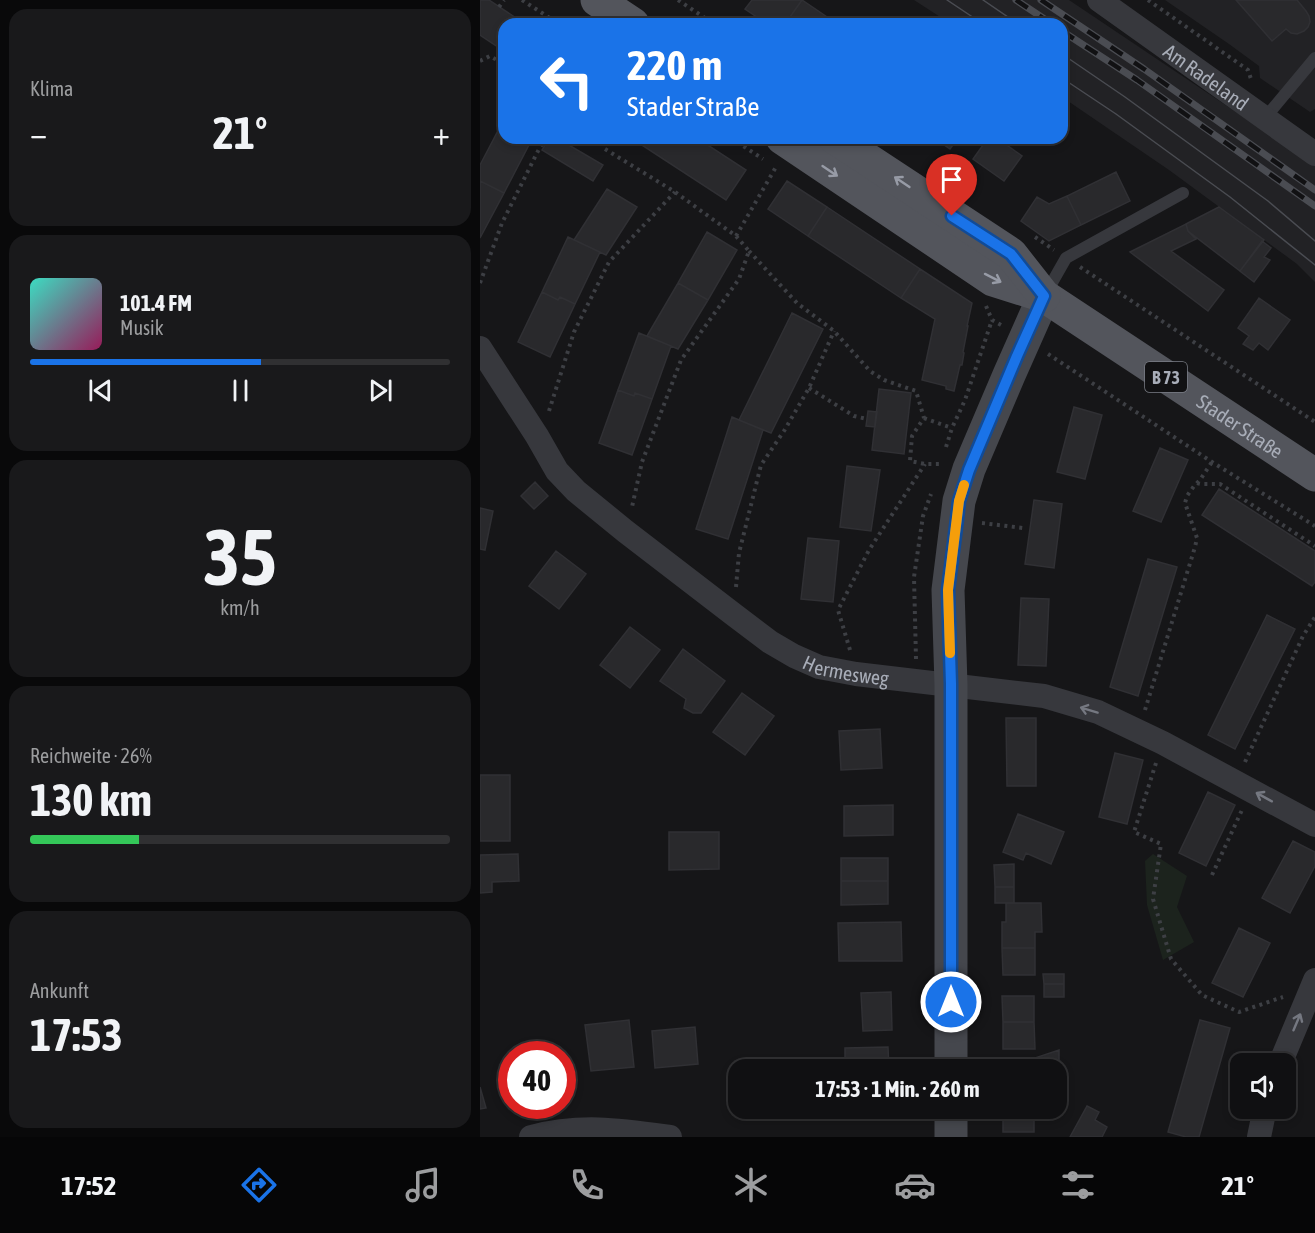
<!DOCTYPE html>
<html lang="de">
<head>
<meta charset="utf-8">
<style>
	body { margin:0; font-family:"Asap Condensed",sans-serif; background:#19191b; color:#f1f3f6; height:100vh; display:flex; flex-direction:column; font-size:22px; white-space:nowrap }
	* { box-sizing:border-box; margin:0 }
	p { font-size:20px; color:#9c9d9f }
	.icon { flex:none; width:33px; height:33px; fill:none; stroke:currentColor; stroke-width:2; stroke-linecap:round; stroke-linejoin:round }
	.map { position:relative; flex:1; overflow:hidden }
	.panel { display:flex; flex-direction:column; gap:9px; padding:9px; background:#09090a; width:480px }
	.panel>* { flex:none }
	.top-card { position:absolute; left:18px; top:18px; width:570px; height:126px; border-radius:18px; box-shadow:0 3px 9px #0003,0 0 0 2px #303032; background:#1a73e8; color:#fff; overflow:hidden }
	.tools { position:absolute; left:750px; top:1053px; display:grid; gap:12px }
	.tools a { display:grid; place-items:center; width:66px; height:66px; border-radius:12px; background:#101012; box-shadow:0 3px 9px #0003,0 0 0 2px #303032; font-size:30px }
	.speed { position:absolute; left:18px; top:1041px; display:flex; gap:12px; font-size:30px; font-weight:700; text-align:center }
	.speed>* { display:grid; place-content:center; width:78px; height:78px; border-radius:50%; background:#101012; box-shadow:0 3px 9px #0003,0 0 0 2px #303032; line-height:1 }
	.speed .limit { border:9px solid #d22; background:#fff; color:#111 }
	.pin { position:absolute; display:grid; place-items:center; width:51px; height:51px; color:#fff; margin:-62px -26px; border-radius:50% 50% 50% 0; rotate:-45deg; box-shadow:0 0 6px #0007 }
	.pin .icon { rotate:45deg }
	.me { position:absolute; width:66px; margin:-33px; rotate:0deg; stroke-linejoin:round; filter:drop-shadow(0 0 4px #0008) }
	.turn { display:flex; align-items:center; gap:21px; height:126px; padding:0 30px; font-size:27px }
	.turn .icon { width:78px; height:78px; stroke-width:2.5 }
	.turn b { display:block; font-size:42px; line-height:51px }
	.big { font-size:45px; font-weight:700; line-height:1.1 }
	.panel .widget { flex:1; display:flex; flex-direction:column; justify-content:center; gap:9px; min-width:0; padding:0 21px; border-radius:18px; background:#19191b }
	.panel .dial { align-items:center; gap:0 }
	.dial b { font-size:78px; line-height:1 }
	.song { display:flex; align-items:center; gap:18px }
	.cover { width:72px; height:72px; border-radius:9px; background:linear-gradient(135deg,hsl(170 70% 55%),hsl(330 70% 35%)) }
	.played { height:6px; border-radius:3px; background:linear-gradient(90deg,#1a73e8 55%,#303032 55%) }
	.keys { display:flex; justify-content:space-around; direction:ltr }
	.heat { display:flex; justify-content:space-between; align-items:center; font-size:33px; direction:ltr }
	.charge { height:9px; border-radius:4px; background:linear-gradient(90deg,#34c759 26%,#303032 0) }
	.trip { position:absolute; left:248px; top:1059px; width:339px; height:60px; border-radius:18px; background:#101012; box-shadow:0 3px 9px #0003,0 0 0 2px #303032; font-weight:700; line-height:60px; text-align:center }
	.tabs { display:flex; height:96px; justify-content:space-around; align-items:center; background:#060607; color:#9c9d9f }
	.tabs .icon { width:42px; height:42px }
	.tabs .active { color:#1a73e8 }
	.tabs b { font-size:27px; color:#f1f3f6 }
	main { display:flex; flex:1; min-height:0 }
	.map>svg:first-child { display:block }
	.built { fill:#222225 }
	.green { fill:#1c231d }
	.building { fill:#29292c; stroke:#303034; stroke-width:1.5 }
	.lines { fill:none; stroke-linecap:round; stroke-linejoin:round }
	.path { stroke:#3d3f44; stroke-width:4; stroke-dasharray:3 4.5; stroke-linecap:butt }
	.lane { stroke:#37383d; stroke-width:12 }
	.street { stroke:#37383d; stroke-width:24 }
	.secondary { stroke:#45474d; stroke-width:33 }
	.primary { stroke:#53555c; stroke-width:33 }
	.tram { stroke:#4a4c52; stroke-width:1.5 }
	.rail-casing { stroke:#4a4c52; stroke-width:7 }
	.rail { stroke:#111113; stroke-width:4.5; stroke-dasharray:14; stroke-linecap:butt }
	.oneway { stroke:#979ba6 }
	.oneway2 { stroke:#757881 }
	.route-casing { stroke:#114b97; stroke-width:15 }
	.route { stroke:#1a73e8; stroke-width:10 }
	.slow { stroke:#f59e0b; stroke-width:10 }
	.labels { text-anchor:middle; dominant-baseline:central; stroke-width:6; stroke-linejoin:round; paint-order:stroke }
	.shield { fill:#111113; stroke:#7b7e86; stroke-width:1.5 }
	.shield-label { font-size:18px; font-weight:bold; fill:#a8adb8 }
	.street-label { font-size:20px; fill:#a8adb8; stroke:#111113 }
</style>
</head>
<body>
<main>
<section class="panel">
<div class="widget"><p>Klima</p>
<div class="heat"><a>−</a><b class="big">21°</b><a>+</a></div>
</div>
<div class="widget">
<div class="song"><i class="cover"></i><div><b>101.4 FM</b><p>Musik</p></div></div>
<div class="played"></div>
<div class="keys"><svg class="icon" aria-label="previous" viewBox="0 0 24 24"><path d="M18 5L8 12l10 7zM5 5v14"/></svg><svg class="icon" aria-label="pause" viewBox="0 0 24 24"><path d="M8 5v14M16 5v14"/></svg><svg class="icon" aria-label="next" viewBox="0 0 24 24"><path d="M6 5l10 7-10 7zM19 5v14"/></svg></div>
</div>
<div class="widget dial"><b>35</b><p>km/h</p></div>
<div class="widget"><p>Reichweite · 26%</p><b class="big">130 km</b><div class="charge"></div></div>
<div class="widget"><p>Ankunft</p><b class="big">17:53</b></div>
</section>
<div class="map">
<svg width="835" height="1137" viewBox="0 0 835 1137">
	<rect width="100%" height="100%" fill="#161618"/>
	<path class="built" d="M434,0H589L835,165V282L817,264L689,170L582,97V24H471Z
		M685,0H835V109L830,112L780,78L779,66L749,44Z"/>
	<path class="green" d="M673,854L707,876L697,907L714,942L683,960L667,905L665,861Z"/>
	<path class="building" d="M0,0H9L45,24H24V51L0,35Z
		M272,0H322L305,24H287L265,9Z
		M322,0L356,23L355,24H305Z
		M756,0H817L826,11L829,16L830,22L828,27L824,31L817,34L811,33L806,29L792,41Z
		M21,125L24,126V138H46L51,141L24,193L0,181V165Z
		M69,138H77L123,165L113,181L62,150Z
		M151,138H217L266,170L246,200Z
		M454,138H478L470,149Z
		M508,138H517L542,156L524,181L493,159Z
		M636,172L650,201L601,225L587,196Z
		M0,181L24,193L0,238Z
		M307,181L347,207L328,236L288,209Z
		M127,189L157,207L126,255L94,240Z
		M587,196L601,225L569,241L541,221L557,197L569,204Z
		M347,207L440,269L421,298L328,236Z
		M739,207L784,240L760,271L708,231L706,224Z
		M706,224L708,231L716,239L691,251L744,290L728,311L650,252Z
		M227,232L257,250L228,300L198,283Z
		M88,237L120,252L95,304L80,297L78,300L62,292Z
		M782,241L791,248L784,257L790,260L774,282L760,271Z
		M440,269L492,303L487,326H488L483,352L484,353L482,365H480L474,391L466,389V386L442,380L455,319L421,298Z
		M198,283L228,300L198,349L167,336Z
		M62,292L78,300L80,297L95,304L70,357L38,342Z
		M779,298L810,320L788,350L779,343L773,350L763,344L769,336L758,328Z
		M312,313L343,329L291,433L259,420Z
		M159,333L191,346L172,399L155,393L154,396L138,390Z
		M399,389L431,393L424,454L392,450Z
		M138,390L154,396L155,393L172,399L152,455L119,443Z
		M594,407L622,415L605,479L577,472Z
		M388,411L397,412L395,427L386,426Z
		M252,417L283,430L248,539L216,529Z
		M680,448L708,460L681,522L653,511Z
		M367,466L400,470L391,531L360,527Z
		M55,482L68,496L54,509L41,496Z
		M739,489L835,551V582L832,586L722,515Z
		M554,500L582,504L574,568L545,564Z
		M0,508L13,511L5,550L0,549Z
		M328,538L359,541L353,602L321,599Z
		M76,551L106,574L79,609L49,586Z
		M668,559L697,567L658,696L630,687Z
		M541,598L569,599L566,666L538,665Z
		M787,615L815,629L755,749L728,735Z
		M150,627L180,650L150,688L120,665Z
		M203,649L245,681L221,713H213L204,708L206,699L180,681Z
		M262,693L294,716L265,755L233,732Z
		M526,718H556V786H527Z
		M400,729L402,768L361,770L359,731Z
		M635,753L663,760L647,824L619,817Z
		M0,775H30V841H0Z
		M728,792L755,805L726,866L699,853Z
		M413,805V835L364,836V806Z
		M538,814L584,832L571,864L546,853L543,860L523,852Z
		M189,832H239V869L189,870Z
		M813,841L835,852V866L810,913L782,898Z
		M38,854L39,881L12,882V892L0,893V855Z
		M361,858H408V881H361Z
		M534,864V887H515L514,865Z
		M361,881H408V904L361,905Z
		M515,887H534V903H515Z
		M526,903H561L562,932H555V948H522V922H526Z
		M421,922L422,961H359L358,923Z
		M759,928L790,943L763,997L732,983Z
		M522,948H555V975H523Z
		M563,974H584V984H564Z
		M564,984H584V997H564Z
		M411,992L412,1030L383,1031L381,993Z
		M522,996H554V1022H523Z
		M149,1020L154,1067L111,1071L105,1025Z
		M720,1020L750,1028L719,1137H706L688,1132Z
		M523,1022H554L555,1049H523Z
		M215,1027L218,1064L175,1068L172,1031Z
		M408,1047L409,1070H365V1048Z
		M579,1050V1079H576V1070H556L555,1058Z
		M82,1055L89,1091L82,1092Z
		M289,1066H316V1070H289Z
		M289,1066V1070H261V1067Z
		M0,1087L6,1108L0,1109Z
		M607,1106L619,1112L615,1120L627,1127L622,1137H590Z
		M366,1108H409V1112L366,1113Z
		M523,1108H554V1132H523Z"/>
	<g class="lines">
		<path class="path" d="M42,0L79,24
			M198,0L234,24
			M668,0L768,70L771,79
			M19,7L24,0
			M0,61L10,56L24,64
			M251,138L283,159
			M125,149L195,192L256,236L269,251L259,279L201,360L162,462L152,507
			M256,236L296,167
			M555,237L574,250
			M269,251L317,303L354,331L390,371L404,380L436,391L444,418L432,436L430,461L445,464H463
			M600,267L835,422
			M0,283L22,223L60,147L66,138
			M506,306L512,320L521,325
			M568,354L732,462L835,526
			M329,388L374,416L387,419
			M69,411L94,332L129,262L195,192
			M444,418L472,428
			M466,447L472,428L485,400L512,320
			M717,483L721,484H740L835,546
			M502,523L543,528
			M256,587L259,553L281,465L304,431L329,388L354,331
			M370,650L358,610L389,550L445,464
			M436,659L434,577L443,516L451,494
			M665,710L715,547L717,538L705,503L707,496L714,486L720,480L732,462
			M765,762L823,636L835,617
			M676,763L654,832L681,844L673,899L691,959L722,995L759,1012L803,997
			M732,875L762,810"/>
		<path class="lane" d="M785,118L835,58
			M565,295L586,258L703,193"/>
		<g class="street">
			<path id="s1" d="M619,0L835,154"/>
			<path id="s2" d="M0,348L57,436L77,471L96,491L145,531L253,614L290,642L314,656L339,667L376,674L564,696L618,712L683,743L835,825"/>
			<path d="M800,1064L835,980"/>
			<path d="M51,1137C101,1124 140,1130 190,1137"/>
			<path d="M779,1137L785,1108"/>
		</g>
		<path class="secondary" d="M471,1070V685L468,590L479,501L489,469L529,375L564,296
			M471,1108V1137"/>
		<g class="primary">
			<path d="M117,0L153,24"/>
			<path id="s3" d="M302,138L513,280L564,296L835,475"/>
			<path d="M355,138L531,254L564,296"/>
		</g>
		<path class="tram" d="M467,0L503,24
			M503,0L538,24
			M582,54L645,97L788,201L835,241
			M582,78L636,114L750,197L835,265"/>
		<g class="rail-casing">
			<path id="rail" d="M536,0L572,24
				M561,0L664,69L835,190
				M582,31L657,80L835,206"/>
		</g>
		<use href="#rail" class="rail"/>
	</g>
	<defs><path id="oneway-shaft" d="M-6 0H5M1.5-3L5.5 0L1.5 3" fill="none" stroke-width="1.6" stroke-linecap="round" stroke-linejoin="round" transform="scale(1.5)"/></defs>
	<g class="oneway">
		<use href="#oneway-shaft" transform="translate(350 171) rotate(34)"/>
		<use href="#oneway-shaft" transform="translate(422 182) rotate(-146)"/>
		<use href="#oneway-shaft" transform="translate(513 278) rotate(27)"/>
	</g>
	<g class="oneway2">
		<use href="#oneway-shaft" transform="translate(609 710) rotate(-163)"/>
		<use href="#oneway-shaft" transform="translate(784 797) rotate(-151)"/>
		<use href="#oneway-shaft" transform="translate(817 1022) rotate(-67)"/>
	</g>
	<g class="lines">
		<g class="route-casing">
			<path id="route" d="M471,1002V684L468,590L477,519L479,501L489,470L537,356L564,296L531,254L472,216"/>
		</g>
		<use href="#route" class="route"/>
		<path class="slow" d="M470,653L468,590L479,501L484,485"/>
	</g>
	<g class="labels">
		<rect class="shield" x="665" y="362" width="42" height="30" rx="4.5"/>
		<g class="shield-label">
			<text x="686" y="377">B 73</text>
		</g>
		<g class="street-label">
			<text stroke="none"><textPath href="#s1" startOffset="132">Am Radeland</textPath></text>
			<text stroke="none"><textPath href="#s3" startOffset="543">Stader Straße</textPath></text>
			<text stroke="none"><textPath href="#s2" startOffset="501">Hermesweg</textPath></text>
		</g>
	</g>
</svg>
<div class="tools">
<a><svg class="icon" aria-label="sound" viewBox="0 0 24 24"><path d="M4 9h4l5-4v14l-5-4H4zM17 9q2 3 0 6"/></svg></a>
</div>
<div class="speed"><div class="limit">40</div></div>
<div class="pin" style="left:472px;top:216px;background:#d93025"><svg class="icon" aria-label="arrive" viewBox="0 0 24 24"><path d="M6 21V4h12l-3 4 3 4H6"/></svg></div>
<svg class="me" style="left:471px;top:1002px" viewBox="-20 -20 40 40"><circle r="17" fill="#1a73e8" stroke="#fff" stroke-width="3"/><path d="M0-11L8 9 0 5-8 9z" fill="#fff"/></svg>
<div class="trip">17:53 · 1 Min. · 260 m</div>
<div class="top-card">
<div class="turn"><svg class="icon" aria-label="left" viewBox="0 0 24 24"><path d="M17 20v-9H6M10 6l-5 5 5 5"/></svg><div><b>220 m</b>Stader Straße</div></div>
</div>
</div>
</main>
<nav class="tabs">
<b>17:52</b>
<svg class="icon active" aria-label="directions" viewBox="0 0 24 24"><path d="M12 3l9 9-9 9-9-9zM9 14v-3h6M13 9l2 2-2 2"/></svg>
<svg class="icon" aria-label="music" viewBox="0 0 24 24"><path d="M9 18V5l10-2v13"/><circle cx="6" cy="18" r="3"/><circle cx="16" cy="16" r="3"/></svg>
<svg class="icon" aria-label="phone" viewBox="0 0 24 24"><path d="M5 4h4l2 5-3 2q2 4 5 5l2-3 5 2v4C11 20 4 13 5 4z"/></svg>
<svg class="icon" aria-label="climate" viewBox="0 0 24 24"><path d="M12 3v18M4 7l16 10M4 17L20 7"/></svg>
<svg class="icon" aria-label="car" viewBox="0 0 24 24"><path d="M5 17H2v-5l4-1 3-4h7l3 4 3 1v5h-3M9 17h6M6 11h13"/><circle cx="7" cy="17" r="2"/><circle cx="17" cy="17" r="2"/></svg>
<svg class="icon" aria-label="filters" viewBox="0 0 24 24"><path d="M4 7h16M4 17h16"/><circle cx="9" cy="7" r="2"/><circle cx="15" cy="17" r="2"/></svg>
<b>21°</b>
</nav>
</body>
</html>
